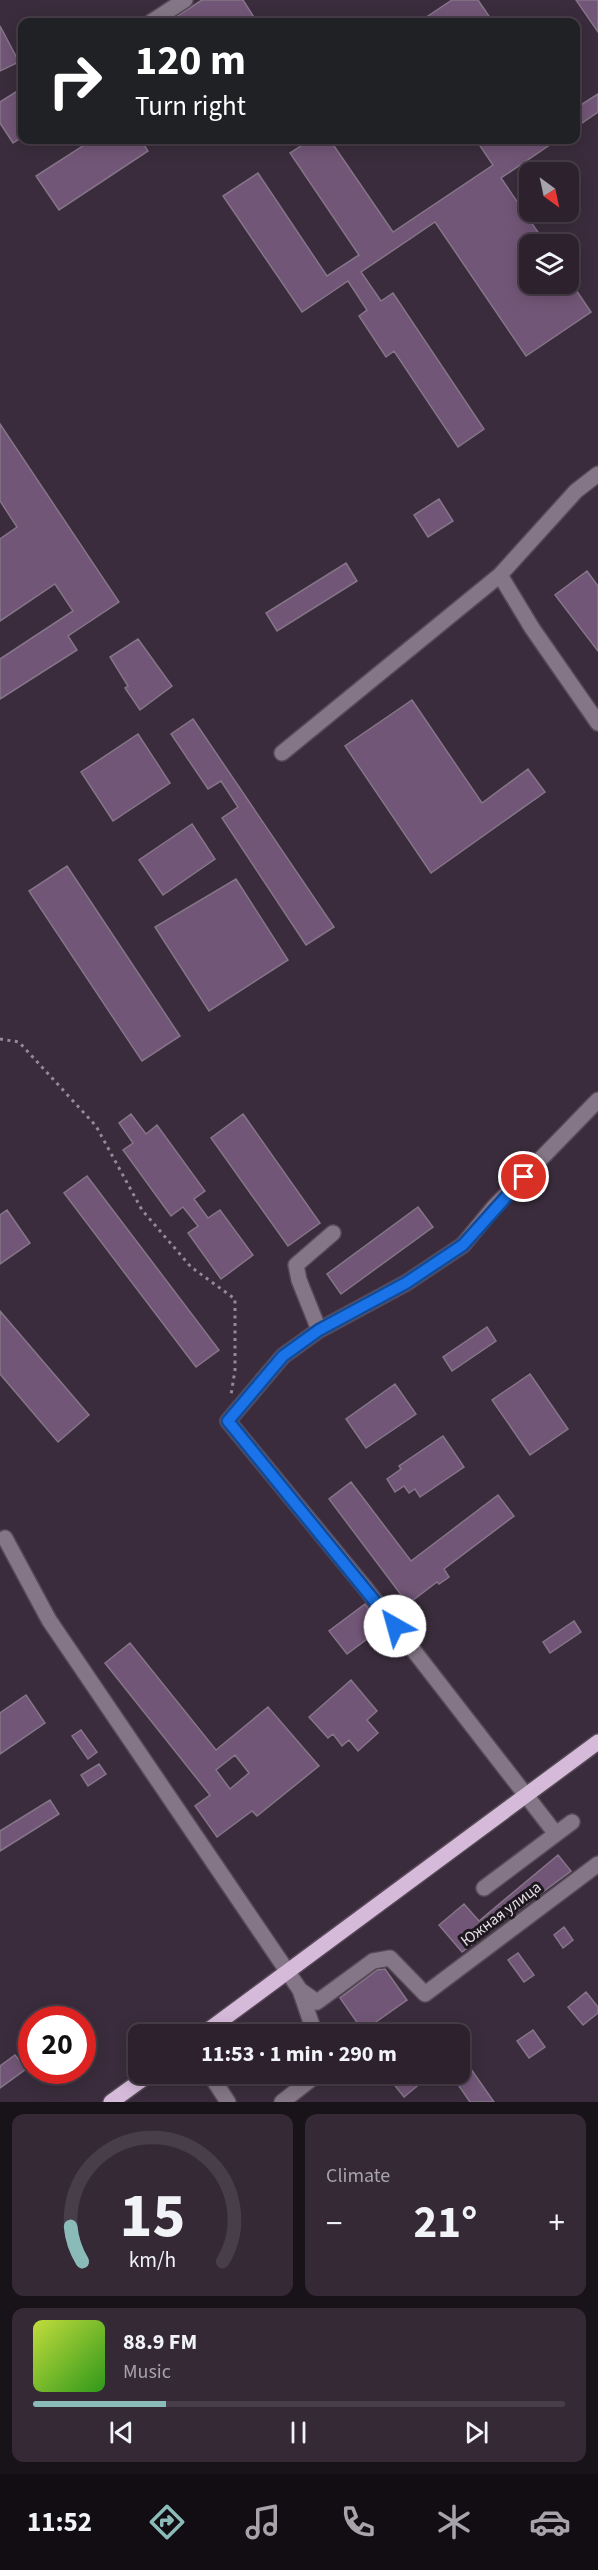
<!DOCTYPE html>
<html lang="en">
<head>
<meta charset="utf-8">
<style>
	body { margin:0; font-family:"Source Sans 3",sans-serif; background:#342935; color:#f1f3f6; height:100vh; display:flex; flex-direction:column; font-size:22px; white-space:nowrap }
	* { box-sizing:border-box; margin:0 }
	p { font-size:20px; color:#a6a3aa }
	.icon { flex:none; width:33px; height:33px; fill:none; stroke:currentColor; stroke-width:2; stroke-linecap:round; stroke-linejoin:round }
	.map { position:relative; height:2102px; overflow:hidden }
	.details { display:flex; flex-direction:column; gap:12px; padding:12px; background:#181219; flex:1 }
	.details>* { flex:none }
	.top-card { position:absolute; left:18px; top:18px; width:562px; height:126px; border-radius:12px; box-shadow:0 3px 15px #0003,0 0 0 2px #483e49; background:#202124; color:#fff; overflow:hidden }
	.needle { width:39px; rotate:147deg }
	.controls { position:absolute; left:519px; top:162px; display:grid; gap:12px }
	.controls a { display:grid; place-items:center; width:60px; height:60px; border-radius:12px; background:#2c212d; box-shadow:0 3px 15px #0003,0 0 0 2px #483e49; font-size:30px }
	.speed { position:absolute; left:18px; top:2006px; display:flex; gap:12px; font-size:30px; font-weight:700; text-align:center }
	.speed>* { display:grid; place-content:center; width:78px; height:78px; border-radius:50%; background:#2c212d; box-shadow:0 3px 15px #0003,0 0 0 2px #483e49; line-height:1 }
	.speed .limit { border:9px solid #d22; background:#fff; color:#111 }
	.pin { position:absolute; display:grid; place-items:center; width:51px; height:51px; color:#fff; margin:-26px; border:3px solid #fff; border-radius:50%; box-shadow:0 2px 6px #0007 }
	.me { position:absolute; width:66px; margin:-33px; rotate:322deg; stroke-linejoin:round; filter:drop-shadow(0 0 4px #0008) }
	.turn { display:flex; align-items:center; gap:21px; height:126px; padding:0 18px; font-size:27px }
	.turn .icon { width:78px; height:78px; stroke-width:2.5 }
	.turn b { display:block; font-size:42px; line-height:51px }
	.big { font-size:45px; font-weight:700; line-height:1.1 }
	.details .widget { flex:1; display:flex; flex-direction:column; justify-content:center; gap:9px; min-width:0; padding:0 21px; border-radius:12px; background:#342935 }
	.details .dial { align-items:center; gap:0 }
	.dial svg { height:156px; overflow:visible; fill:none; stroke:#483e49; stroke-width:7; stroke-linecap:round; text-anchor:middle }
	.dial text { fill:#f1f3f6; stroke:none }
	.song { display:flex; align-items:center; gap:18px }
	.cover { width:72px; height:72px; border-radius:9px; background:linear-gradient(135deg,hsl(70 70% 55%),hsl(110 70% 35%)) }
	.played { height:6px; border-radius:3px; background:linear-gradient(90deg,#8bbbb9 25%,#483e49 25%) }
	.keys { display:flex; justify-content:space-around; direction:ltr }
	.heat { display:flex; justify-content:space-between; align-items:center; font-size:33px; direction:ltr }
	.details .tiles { flex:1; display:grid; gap:12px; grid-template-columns:1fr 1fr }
	.widget:last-child { grid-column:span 2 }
	.trip { position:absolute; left:128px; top:2024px; width:342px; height:60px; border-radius:12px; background:#2c212d; box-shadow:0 3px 15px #0003,0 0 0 2px #483e49; font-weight:700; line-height:60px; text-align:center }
	.dock { display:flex; height:96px; justify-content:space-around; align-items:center; background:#120d12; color:#a6a3aa }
	.dock .icon { width:42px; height:42px }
	.dock .active { color:#8bbbb9 }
	.dock b { font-size:27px; color:#f1f3f6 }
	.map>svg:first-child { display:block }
	.building { fill:#725677; stroke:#857588; stroke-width:1.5; fill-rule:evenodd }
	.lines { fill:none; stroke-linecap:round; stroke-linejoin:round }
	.minor-casing { stroke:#564857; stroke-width:18 }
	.major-casing { stroke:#564857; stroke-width:18 }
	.path { stroke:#948996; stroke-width:3; stroke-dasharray:3 4.5; stroke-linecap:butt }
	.minor { stroke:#847686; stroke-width:15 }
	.major { stroke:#d6bada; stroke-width:15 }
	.route-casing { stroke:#114b97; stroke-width:15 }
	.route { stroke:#1a73e8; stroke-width:10 }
	.labels { text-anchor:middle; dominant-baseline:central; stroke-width:6; stroke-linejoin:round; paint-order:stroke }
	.street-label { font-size:16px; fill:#e6dde7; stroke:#1d171e }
</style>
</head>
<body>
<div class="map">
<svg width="598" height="2102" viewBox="0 0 598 2102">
	<rect width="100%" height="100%" fill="#3a2c3c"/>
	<path class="building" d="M202,0H243L257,22H168Z
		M452,0H478L493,22H419Z
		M576,0H598V32Z
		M0,26L19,62L0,71Z
		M22,88V137L13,143L0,123V102Z
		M598,94V112L576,127V108Z
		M92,140H141L148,151L59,210L36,176Z
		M310,140H330L393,232L493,165L476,140H557L501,178L546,244H530V284H572L591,312L526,356L435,222L361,272L381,301L393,293L484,429L458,447L394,351L386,357L359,316L367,310L348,281L302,312L223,196L258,173L327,276L359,255L290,153Z
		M0,424L119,602L68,636L77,650L0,699V659L73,611L55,584L0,621V539L17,527L0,501Z
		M439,499L453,521L428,537L414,515Z
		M346,563L357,581L277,631L266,613Z
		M587,571L598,586V651L555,595Z
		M138,639L172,686L140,710L125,688L128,686L110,657Z
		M412,700L482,803L528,769L545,792L431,873L345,746Z
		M193,719L334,927L306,945L222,818L238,807L221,781L208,789L171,734Z
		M138,734L170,783L113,821L81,772Z
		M192,824L215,859L163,895L139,860Z
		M67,866L180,1036L142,1061L29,891Z
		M236,879L288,960L209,1011L155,927Z
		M131,1114L146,1134L157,1125L205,1191L194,1199L208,1218L220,1210L253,1255L221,1279L188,1233L198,1226L183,1207L171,1216L123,1150L133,1143L119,1123Z
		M243,1114L320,1223L288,1246L211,1138Z
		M87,1176L219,1350L196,1367L64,1193Z
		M418,1207L433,1227L341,1294L327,1274Z
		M7,1210L30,1243L0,1264V1215Z
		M0,1311L89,1415L58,1442L0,1374Z
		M487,1327L496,1341L452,1371L443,1357Z
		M530,1374L568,1429L530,1455L492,1400Z
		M395,1384L416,1414L366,1448L346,1419Z
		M443,1436L464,1467L420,1497L415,1489L409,1493L404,1486L395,1492L387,1479L401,1469L399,1466Z
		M351,1482L411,1561L498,1495L514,1516L444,1569L449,1577L439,1584L437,1582L408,1604L329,1499Z
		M365,1604L383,1627L347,1654L329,1631Z
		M574,1621L581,1632L550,1653L543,1642Z
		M130,1643L216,1750L268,1707L319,1766L257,1816L252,1811L217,1837L195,1806L210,1795L105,1663ZM235,1755L249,1773L230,1789L216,1770Z
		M351,1680L377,1711L367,1720L378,1733L358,1751L349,1740L342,1746L333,1734L328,1738L309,1717Z
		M26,1695L45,1723L0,1754V1713Z
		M81,1730L97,1752L88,1759L72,1736Z
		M99,1764L106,1774L88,1786L81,1775Z
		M50,1800L59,1814L0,1851V1831Z
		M558,1855L571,1871L462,1952L439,1925L464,1904L479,1921Z
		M564,1927L573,1940L563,1948L554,1935Z
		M518,1953L534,1975L524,1982L508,1960Z
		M385,1969L407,2000L363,2031L340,1998L377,1970Z
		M586,1992L598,2007V2013L583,2025L568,2007Z
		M533,2030L545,2047L529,2058L517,2041Z
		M459,2052L494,2102H470L450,2073H459Z
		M15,2055L26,2069L0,2088V2066Z
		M385,2073H413L421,2083L404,2097Z"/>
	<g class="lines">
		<g class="minor-casing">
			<path id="minor" d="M151,22L185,0
				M500,575L532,628L598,723
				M282,753L500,575L576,491L598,474
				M319,1330L299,1280L296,1265L333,1233
				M5,1538L49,1620L300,1990L317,2002L373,1961L390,1958L425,1994L598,1864
				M556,1834L572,1822
				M484,1888L556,1834L366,1589L228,1421L283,1356L319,1330L406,1283L463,1245L494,1207L598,1100
				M300,1990L315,2034
				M209,2073L228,2102
				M282,2102L319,2073"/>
		</g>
		<g class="major-casing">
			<path id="major" d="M203,2034L598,1742
				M111,2102L151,2073"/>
		</g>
		<path class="path" d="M0,1039L19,1042L96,1126L142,1210L191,1267L235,1299V1370L231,1395"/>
		<use href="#minor" class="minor"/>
		<use href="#major" class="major"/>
	</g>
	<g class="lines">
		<g class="route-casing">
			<path id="route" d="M395,1626L228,1421L283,1356L319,1330L406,1283L463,1245L524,1177"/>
		</g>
		<use href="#route" class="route"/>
	</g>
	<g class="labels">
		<g class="street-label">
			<text transform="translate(501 1914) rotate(-37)">Южная улица</text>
		</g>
	</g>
</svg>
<div class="controls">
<a><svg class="needle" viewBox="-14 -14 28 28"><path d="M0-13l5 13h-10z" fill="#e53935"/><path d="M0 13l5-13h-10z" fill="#a6a3aa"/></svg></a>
<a><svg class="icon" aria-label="layers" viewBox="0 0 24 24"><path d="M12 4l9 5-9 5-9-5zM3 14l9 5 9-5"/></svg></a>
</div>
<div class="speed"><div class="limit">20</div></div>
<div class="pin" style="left:524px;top:1177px;background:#d93025"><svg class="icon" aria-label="arrive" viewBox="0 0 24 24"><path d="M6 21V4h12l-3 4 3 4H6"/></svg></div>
<svg class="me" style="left:395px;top:1626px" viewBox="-20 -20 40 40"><circle r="19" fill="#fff"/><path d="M0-13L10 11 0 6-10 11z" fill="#1a73e8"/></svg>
<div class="trip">11:53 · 1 min · 290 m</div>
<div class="top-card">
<div class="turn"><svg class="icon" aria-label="right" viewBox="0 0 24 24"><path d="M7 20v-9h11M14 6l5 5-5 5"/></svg><div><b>120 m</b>Turn right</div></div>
</div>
</div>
<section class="details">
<div class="tiles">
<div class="widget dial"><svg viewBox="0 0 100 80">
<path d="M14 69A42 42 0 1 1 86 69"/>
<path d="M14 69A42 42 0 0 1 8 51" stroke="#8bbbb9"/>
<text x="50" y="56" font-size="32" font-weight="700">15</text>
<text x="50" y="72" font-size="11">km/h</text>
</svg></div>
<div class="widget"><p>Climate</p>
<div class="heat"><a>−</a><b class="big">21°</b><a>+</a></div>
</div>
<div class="widget">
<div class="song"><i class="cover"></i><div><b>88.9 FM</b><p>Music</p></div></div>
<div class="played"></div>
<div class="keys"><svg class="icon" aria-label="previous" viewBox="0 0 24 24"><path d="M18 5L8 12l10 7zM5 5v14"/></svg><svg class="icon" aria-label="pause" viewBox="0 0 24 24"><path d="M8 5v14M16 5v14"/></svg><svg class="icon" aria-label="next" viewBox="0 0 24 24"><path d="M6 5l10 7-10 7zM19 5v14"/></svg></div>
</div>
</div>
</section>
<nav class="dock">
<b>11:52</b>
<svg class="icon active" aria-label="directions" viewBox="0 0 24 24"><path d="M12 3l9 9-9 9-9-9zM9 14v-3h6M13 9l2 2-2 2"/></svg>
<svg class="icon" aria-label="music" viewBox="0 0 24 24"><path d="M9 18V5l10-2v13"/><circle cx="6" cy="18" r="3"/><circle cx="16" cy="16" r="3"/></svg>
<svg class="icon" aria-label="phone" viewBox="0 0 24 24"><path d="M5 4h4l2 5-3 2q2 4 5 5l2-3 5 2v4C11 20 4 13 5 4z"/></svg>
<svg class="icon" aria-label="climate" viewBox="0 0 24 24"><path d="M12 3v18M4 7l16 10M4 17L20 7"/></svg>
<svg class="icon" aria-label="car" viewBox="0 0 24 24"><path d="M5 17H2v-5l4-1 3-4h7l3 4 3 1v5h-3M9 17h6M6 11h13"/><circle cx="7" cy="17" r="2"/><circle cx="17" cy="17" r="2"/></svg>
</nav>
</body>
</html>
